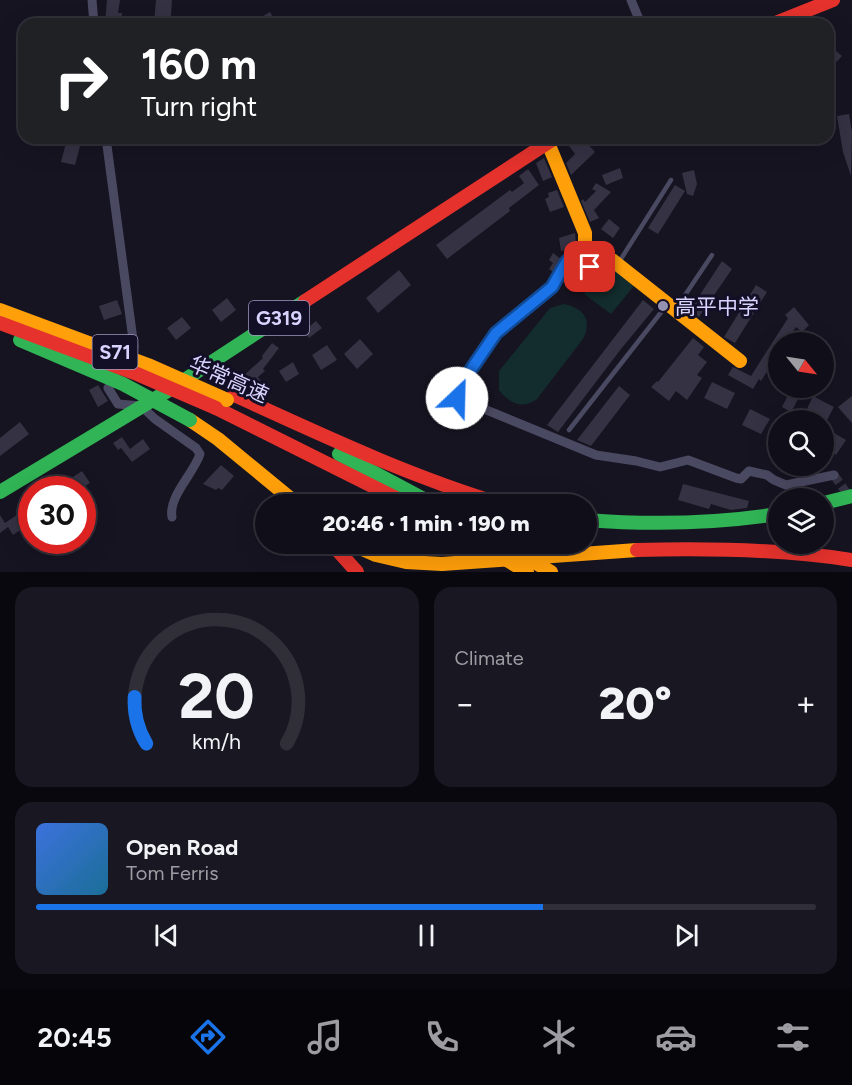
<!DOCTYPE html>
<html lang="en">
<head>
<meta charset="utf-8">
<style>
	body { margin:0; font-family:Figtree,"Noto Sans SC",sans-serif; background:#191822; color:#f1f3f6; height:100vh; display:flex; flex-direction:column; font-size:22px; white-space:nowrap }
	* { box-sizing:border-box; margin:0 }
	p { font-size:20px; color:#9c9ca2 }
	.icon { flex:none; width:33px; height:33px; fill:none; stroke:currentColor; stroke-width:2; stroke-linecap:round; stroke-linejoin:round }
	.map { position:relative; height:572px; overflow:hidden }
	.details { display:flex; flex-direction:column; gap:15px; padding:15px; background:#09080e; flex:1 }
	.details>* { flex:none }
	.hud { position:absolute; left:18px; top:18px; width:816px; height:126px; border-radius:18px; box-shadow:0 6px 24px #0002,0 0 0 2px #302f38; background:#202124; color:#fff; overflow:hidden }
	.needle { width:39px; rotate:120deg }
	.buttons { position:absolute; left:768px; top:332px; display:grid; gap:12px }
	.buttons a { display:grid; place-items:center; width:66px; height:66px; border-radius:50%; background:#100f19; box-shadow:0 6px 24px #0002,0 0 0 2px #302f38; font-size:30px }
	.speed { position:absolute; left:18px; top:476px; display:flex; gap:12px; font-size:30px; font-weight:700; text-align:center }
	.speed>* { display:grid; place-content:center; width:78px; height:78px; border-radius:50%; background:#100f19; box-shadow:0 6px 24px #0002,0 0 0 2px #302f38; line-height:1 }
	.speed .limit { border:9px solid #d22; background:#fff; color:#111 }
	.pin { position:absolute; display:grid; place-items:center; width:51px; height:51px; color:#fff; margin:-26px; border-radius:12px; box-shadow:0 3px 9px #0006 }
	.me { position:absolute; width:66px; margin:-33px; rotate:24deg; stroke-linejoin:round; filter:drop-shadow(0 0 4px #0008) }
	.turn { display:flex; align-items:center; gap:21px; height:126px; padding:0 24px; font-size:27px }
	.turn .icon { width:78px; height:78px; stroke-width:2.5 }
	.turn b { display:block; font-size:42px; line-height:51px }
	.big { font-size:45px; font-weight:800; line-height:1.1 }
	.details .card { flex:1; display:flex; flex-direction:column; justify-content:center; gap:9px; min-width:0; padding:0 21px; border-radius:18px; background:#191822 }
	.details .dial { align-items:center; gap:0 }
	.dial svg { height:156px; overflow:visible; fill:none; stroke:#302f38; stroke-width:7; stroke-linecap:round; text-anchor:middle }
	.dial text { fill:#f1f3f6; stroke:none }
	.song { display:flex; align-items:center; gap:18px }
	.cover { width:72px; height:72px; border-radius:9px; background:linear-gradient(135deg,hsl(220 70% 55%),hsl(200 70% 35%)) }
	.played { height:6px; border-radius:3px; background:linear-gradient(90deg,#1a73e8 65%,#302f38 65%) }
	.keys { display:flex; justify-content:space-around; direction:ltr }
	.heat { display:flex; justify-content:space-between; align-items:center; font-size:33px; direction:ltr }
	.details .tiles { flex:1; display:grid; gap:15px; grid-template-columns:1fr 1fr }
	.card:last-child { grid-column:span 2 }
	.trip { position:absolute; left:255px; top:494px; width:342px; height:60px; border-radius:30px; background:#100f19; box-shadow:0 6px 24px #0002,0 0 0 2px #302f38; font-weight:800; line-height:60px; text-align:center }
	.dock { display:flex; height:96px; justify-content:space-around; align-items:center; background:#06060a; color:#9c9ca2 }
	.dock .icon { width:42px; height:42px }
	.dock .on { color:#1a73e8 }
	.dock b { font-size:27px; color:#f1f3f6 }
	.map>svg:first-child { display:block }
	.green { fill:#132c2d }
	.building { fill:#343243 }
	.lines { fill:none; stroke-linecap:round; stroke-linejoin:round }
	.street-tunnel { stroke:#333142; stroke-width:9; stroke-dasharray:9 4.5; stroke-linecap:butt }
	.lane { stroke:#4a4962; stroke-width:4.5 }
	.street { stroke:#4a4962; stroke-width:9 }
	.fast { stroke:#30b455; stroke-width:14 }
	.slow { stroke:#ff9f0a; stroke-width:14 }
	.jam { stroke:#e5322d; stroke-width:14 }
	.fast-bridge { stroke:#30b455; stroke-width:14 }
	.slow-bridge { stroke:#ff9f0a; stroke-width:14 }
	.jam-bridge { stroke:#e5322d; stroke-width:14 }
	.route-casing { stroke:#114b97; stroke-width:15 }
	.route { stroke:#1a73e8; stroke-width:10 }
	.poi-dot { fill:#9591b1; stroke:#130f26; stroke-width:2 }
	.labels { text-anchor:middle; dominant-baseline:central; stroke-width:6; stroke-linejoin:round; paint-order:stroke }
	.shield { fill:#130f26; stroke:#9e99be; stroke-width:1.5 }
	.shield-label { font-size:20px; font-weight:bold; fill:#d9d4ff }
	.poi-label { font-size:21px; fill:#d9d4ff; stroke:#130f26; text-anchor:start }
	.street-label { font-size:21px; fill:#d9d4ff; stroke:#130f26 }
</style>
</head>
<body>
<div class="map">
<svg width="852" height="572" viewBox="0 0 852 572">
	<rect width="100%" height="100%" fill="#161421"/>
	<path class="green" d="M608,265L634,286L611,314L584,294Z
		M564,304C583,308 593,319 583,339L537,399C522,410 509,403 499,390V371L550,308Z"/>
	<path class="building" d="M107,0H120L118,13H122L121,24H105Z
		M156,0H172L171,16H176L175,24L154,23Z
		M270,12L277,24H250Z
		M828,44L842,56L828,71Z
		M849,114L852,132L851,176L843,152L837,116Z
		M574,138H594L587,143L595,152L571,175L566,163L575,154L567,143Z
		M66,143L80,146L75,165L61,162Z
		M544,158L552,177L543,181L536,163Z
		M620,168L623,178L606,185L602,175Z
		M528,169L539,185L509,208L510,211L447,259L436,245L510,190L512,192L524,183L519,176Z
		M694,170L697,184L693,196L687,194L682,173Z
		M596,183L611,192L594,210L599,218L590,222L581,201L583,199L585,202L596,191L592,189Z
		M675,185L685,191L658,234L648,228Z
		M557,190L564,207L550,212L545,199L549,197L548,193Z
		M609,219L620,228L613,238L601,229Z
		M575,233L576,242L572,248L561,251L559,238Z
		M553,253L561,259L553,272L549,269L553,263L549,260Z
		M722,261L732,269L699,317L690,310Z
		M399,270L411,285L378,313L366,298Z
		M756,285L767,292L735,343L724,337Z
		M227,298L236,310L221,322L212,310Z
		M117,300L122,314L104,320L99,306Z
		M643,300L654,309L621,349L558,432L547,425Z
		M794,307L809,325L802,332L796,327L786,342H778V354L761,381L759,379L753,389L728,375L733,367L751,376L788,318L785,315Z
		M182,317L191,328L176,340L167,328Z
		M316,321L322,328L309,338L304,331Z
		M693,338L704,347L698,355L707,362L697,375L702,378L687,400L676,391L669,401L651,387L657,381L658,382Z
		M360,339L373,354L357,369L344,354Z
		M272,343L279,348L263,369L265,371L258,377L261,381L252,389L241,378L263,358L262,356Z
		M327,345L337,360L321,370L312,355Z
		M293,362L299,374L286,382L279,371Z
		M712,382L735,393L727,409L704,398Z
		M98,385L108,401L98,407L89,390Z
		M619,386L630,395L591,446L577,440Z
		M774,387H797L803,390L791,412L782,407L788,395Z
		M813,396L834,407L826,422L806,411Z
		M852,396V423L838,407Z
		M750,409L770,419L761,434L742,425Z
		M20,422L29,434L0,456V438Z
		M834,433L846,440L836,455L824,448Z
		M122,437L130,449L143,439L150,449L132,462L121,448L118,450L113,443Z
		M221,465L234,476L222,490L218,488L216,490L203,484Z
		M82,471L90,483L80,489H55Z
		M683,484L749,501L747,508L731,510L711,504L709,509L678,500Z
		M27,499L32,506V522L13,535L8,527L0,533V515L5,523L24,510L19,504Z"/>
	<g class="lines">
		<path class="street-tunnel" d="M834,475L850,498"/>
		<path class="lane" d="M619,262L671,180
			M677,307L712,255
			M569,430L666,306"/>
		<path class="street" d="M92,0L94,24
			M631,0L641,24
			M106,138L134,347L126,360
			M580,253L568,261L552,287L496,333L457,390L455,394L457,398L596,455L636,461L660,467L688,460L736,478L741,479L749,471L767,475L774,480L786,485L834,475
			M116,377L108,388L118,404L141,406L155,419L196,448L200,454C194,473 168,497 172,517"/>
		<path class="fast" d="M339,454L433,504
			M0,492L166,392L305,301
			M824,503L852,496
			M586,520C651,525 714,524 778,514"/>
		<path class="slow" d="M548,143L585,233V244L580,253L583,264L590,267L604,260H612L740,361
			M190,420L218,439L297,504
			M349,543L376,555L406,562L442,564L637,550"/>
		<path class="jam" d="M773,24L833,0
			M305,301L555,138
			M234,395C322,435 408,476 501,504
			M216,408L408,504
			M331,543L357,572
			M637,550C709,548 781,549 852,560"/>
		<path class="fast-bridge" d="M20,340L123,384L190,420"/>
		<path class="slow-bridge" d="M0,310L148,365L227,400
			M478,543L527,572
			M503,543L551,572"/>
		<path class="jam-bridge" d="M0,323L137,374L216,408"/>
	</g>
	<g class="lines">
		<g class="route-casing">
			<path id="route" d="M457,398L455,394L457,390L496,333L552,287L567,261L580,253L583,264L590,267"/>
		</g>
		<use href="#route" class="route"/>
	</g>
	<circle class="poi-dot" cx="663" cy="306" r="6"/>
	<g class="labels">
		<g class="shield">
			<rect x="249" y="301" width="60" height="34" rx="4.5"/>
			<rect x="92.5" y="335" width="45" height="34" rx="4.5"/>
		</g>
		<g class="shield-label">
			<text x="279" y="318">G319</text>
			<text x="115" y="352">S71</text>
		</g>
		<g class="poi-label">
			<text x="675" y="306">高平中学</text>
		</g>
		<g class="street-label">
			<text transform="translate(229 379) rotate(24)">华常高速</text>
		</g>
	</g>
</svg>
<div class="buttons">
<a><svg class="needle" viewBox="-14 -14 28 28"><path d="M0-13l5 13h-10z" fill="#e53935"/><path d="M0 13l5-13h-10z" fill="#9c9ca2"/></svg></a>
<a><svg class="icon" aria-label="search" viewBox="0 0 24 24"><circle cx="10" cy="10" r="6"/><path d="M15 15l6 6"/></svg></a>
<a><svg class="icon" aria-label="layers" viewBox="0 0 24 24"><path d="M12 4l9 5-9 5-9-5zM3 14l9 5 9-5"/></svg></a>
</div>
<div class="speed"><div class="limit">30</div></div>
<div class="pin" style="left:590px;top:267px;background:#d93025"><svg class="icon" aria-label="arrive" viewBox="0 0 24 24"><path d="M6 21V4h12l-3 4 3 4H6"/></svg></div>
<svg class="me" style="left:457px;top:398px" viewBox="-20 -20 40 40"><circle r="19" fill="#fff"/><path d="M0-13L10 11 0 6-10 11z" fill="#1a73e8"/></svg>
<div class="trip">20:46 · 1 min · 190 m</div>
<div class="hud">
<div class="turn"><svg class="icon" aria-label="right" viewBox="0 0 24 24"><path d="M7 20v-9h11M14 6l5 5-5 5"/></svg><div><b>160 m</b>Turn right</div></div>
</div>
</div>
<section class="details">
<div class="tiles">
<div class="card dial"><svg viewBox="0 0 100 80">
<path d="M14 69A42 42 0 1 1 86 69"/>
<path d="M14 69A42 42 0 0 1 8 45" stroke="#1a73e8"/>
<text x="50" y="56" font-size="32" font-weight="700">20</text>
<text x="50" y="72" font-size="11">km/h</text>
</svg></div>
<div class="card"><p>Climate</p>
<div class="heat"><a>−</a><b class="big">20°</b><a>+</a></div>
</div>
<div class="card">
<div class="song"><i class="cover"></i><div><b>Open Road</b><p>Tom Ferris</p></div></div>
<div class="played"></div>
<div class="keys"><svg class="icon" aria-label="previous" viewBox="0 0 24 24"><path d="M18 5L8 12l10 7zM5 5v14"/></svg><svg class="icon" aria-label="pause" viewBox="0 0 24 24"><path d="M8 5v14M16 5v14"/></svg><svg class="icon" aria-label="next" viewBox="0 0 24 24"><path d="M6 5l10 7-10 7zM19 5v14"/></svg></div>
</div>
</div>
</section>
<nav class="dock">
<b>20:45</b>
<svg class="icon on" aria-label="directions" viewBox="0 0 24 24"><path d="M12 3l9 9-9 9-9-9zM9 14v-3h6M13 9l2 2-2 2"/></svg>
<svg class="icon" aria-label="music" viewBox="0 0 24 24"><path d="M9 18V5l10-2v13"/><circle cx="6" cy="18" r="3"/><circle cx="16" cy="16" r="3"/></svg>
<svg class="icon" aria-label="phone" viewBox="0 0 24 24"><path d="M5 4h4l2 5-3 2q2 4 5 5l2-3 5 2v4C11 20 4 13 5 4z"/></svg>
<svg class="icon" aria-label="climate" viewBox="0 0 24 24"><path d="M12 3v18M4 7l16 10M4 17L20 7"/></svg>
<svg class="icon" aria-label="car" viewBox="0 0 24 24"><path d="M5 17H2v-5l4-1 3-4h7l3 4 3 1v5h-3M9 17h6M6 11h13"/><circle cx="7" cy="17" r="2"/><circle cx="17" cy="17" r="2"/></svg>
<svg class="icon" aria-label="filters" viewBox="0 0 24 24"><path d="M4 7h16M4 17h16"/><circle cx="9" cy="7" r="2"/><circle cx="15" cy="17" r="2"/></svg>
</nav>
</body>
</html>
